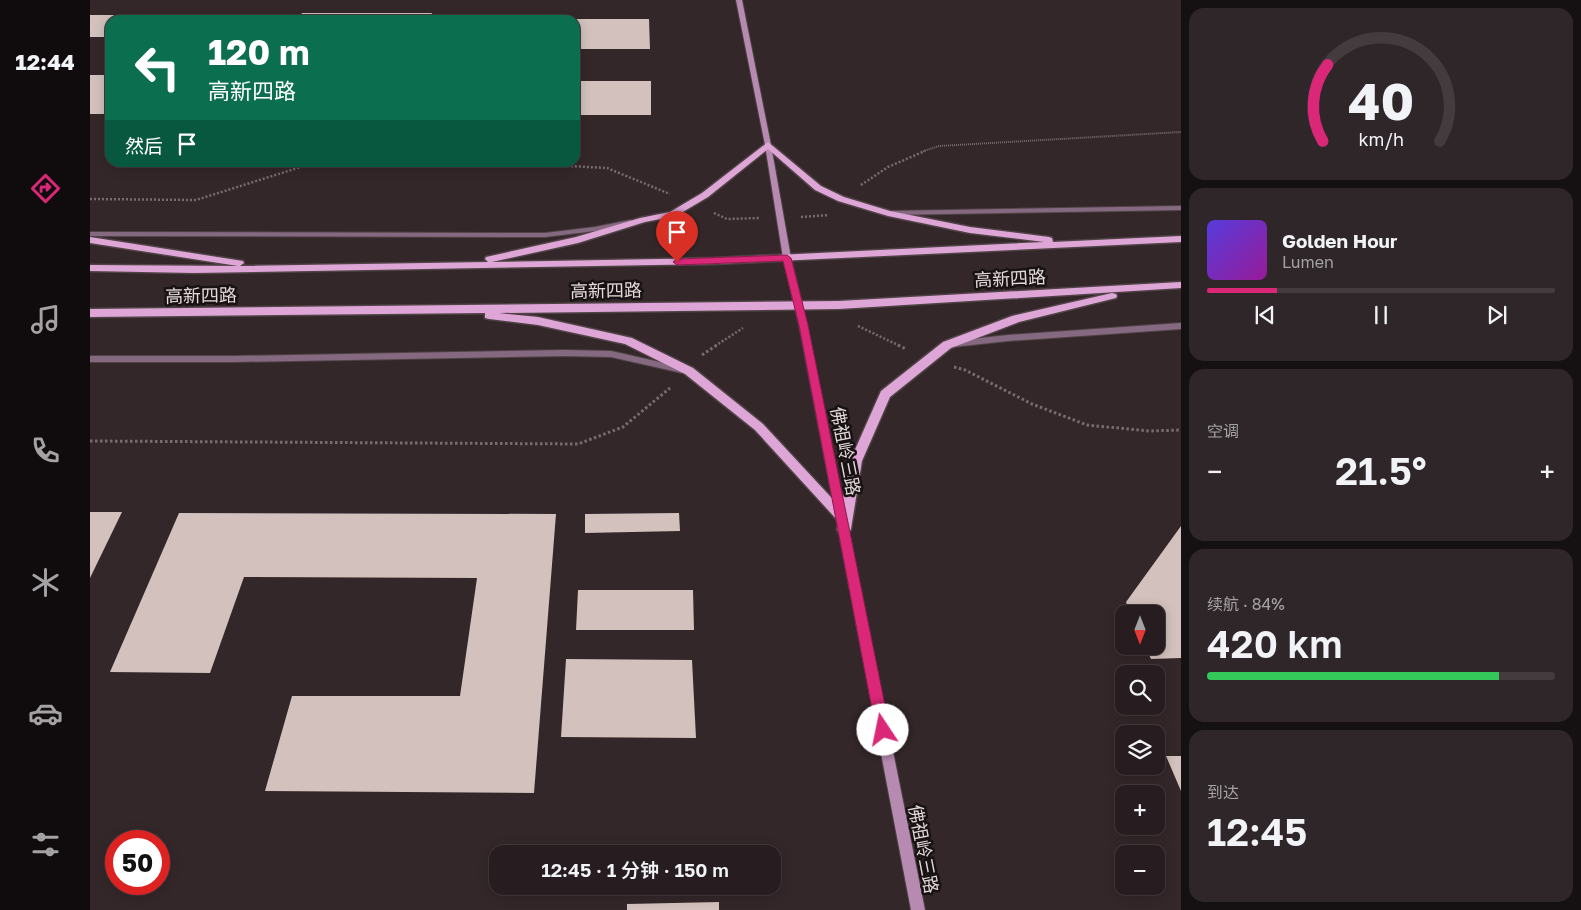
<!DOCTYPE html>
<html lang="zh">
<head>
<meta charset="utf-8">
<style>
	body { margin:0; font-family:"Golos Text","Noto Sans SC",sans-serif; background:#2f2629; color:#f1f3f6; height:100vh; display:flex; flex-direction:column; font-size:19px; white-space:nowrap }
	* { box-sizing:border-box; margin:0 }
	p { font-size:16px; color:#a4a2a5 }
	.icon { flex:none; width:28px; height:28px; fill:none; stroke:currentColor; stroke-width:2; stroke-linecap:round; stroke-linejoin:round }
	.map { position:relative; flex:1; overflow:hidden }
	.drawer { display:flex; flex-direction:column; gap:8px; padding:8px; background:#151012; width:400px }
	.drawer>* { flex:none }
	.top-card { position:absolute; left:15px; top:15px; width:475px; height:152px; border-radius:15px; box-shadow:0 2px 12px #0003,0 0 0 1px #433b3e; background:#0b6e4f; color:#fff; overflow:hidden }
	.needle { width:32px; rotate:180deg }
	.tools { position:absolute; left:1025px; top:605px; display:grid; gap:10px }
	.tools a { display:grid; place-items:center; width:50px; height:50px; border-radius:10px; background:#271d20; box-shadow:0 2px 12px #0003,0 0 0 1px #433b3e; font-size:25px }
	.speed { position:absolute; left:15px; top:830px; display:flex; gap:10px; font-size:25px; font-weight:700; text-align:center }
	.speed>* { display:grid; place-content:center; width:65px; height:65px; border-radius:50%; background:#271d20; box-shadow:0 2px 12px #0003,0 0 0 1px #433b3e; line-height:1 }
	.speed .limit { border:8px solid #d22; background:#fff; color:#111 }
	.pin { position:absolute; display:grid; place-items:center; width:42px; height:42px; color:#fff; margin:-51px -21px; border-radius:50% 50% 50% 0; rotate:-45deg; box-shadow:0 0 5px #0007 }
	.pin .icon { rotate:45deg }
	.me { position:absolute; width:55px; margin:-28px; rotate:349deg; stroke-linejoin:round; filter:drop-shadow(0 0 4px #0008) }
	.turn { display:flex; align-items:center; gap:18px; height:105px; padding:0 20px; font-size:22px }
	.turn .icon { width:65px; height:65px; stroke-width:2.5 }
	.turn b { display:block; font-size:35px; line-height:42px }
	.then { display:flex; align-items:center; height:48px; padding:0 20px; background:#0003; gap:10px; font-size:19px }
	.big { font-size:38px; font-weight:600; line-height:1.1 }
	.drawer .card { flex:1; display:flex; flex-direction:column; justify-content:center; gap:8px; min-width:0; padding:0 18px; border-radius:15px; background:#2f2629 }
	.drawer .dial { align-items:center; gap:0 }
	.dial svg { height:130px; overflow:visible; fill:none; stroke:#433b3e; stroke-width:7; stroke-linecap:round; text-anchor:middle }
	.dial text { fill:#f1f3f6; stroke:none }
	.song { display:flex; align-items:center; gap:15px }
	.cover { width:60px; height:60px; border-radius:8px; background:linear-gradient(135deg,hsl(250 70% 55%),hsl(300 70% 35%)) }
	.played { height:5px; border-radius:2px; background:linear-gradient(90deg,#db2777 20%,#433b3e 20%) }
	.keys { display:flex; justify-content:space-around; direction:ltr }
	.heat { display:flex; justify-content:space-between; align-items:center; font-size:28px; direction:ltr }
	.charge { height:8px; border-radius:4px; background:linear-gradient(90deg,#34c759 84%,#433b3e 0) }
	.trip { position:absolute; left:399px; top:845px; width:292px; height:50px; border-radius:15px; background:#271d20; box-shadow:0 2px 12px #0003,0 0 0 1px #433b3e; font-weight:600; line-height:50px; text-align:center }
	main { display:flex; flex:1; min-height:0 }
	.dock { display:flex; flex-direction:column; width:90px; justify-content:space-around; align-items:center; background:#100c0d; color:#a4a2a5 }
	.dock .icon { width:35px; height:35px }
	.dock .on { color:#db2777 }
	.dock b { font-size:22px; color:#f1f3f6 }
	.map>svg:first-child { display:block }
	.building { fill:#d2c1bc }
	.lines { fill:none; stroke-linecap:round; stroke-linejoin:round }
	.lane-casing { stroke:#504346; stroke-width:2 }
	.secondary-casing { stroke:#504346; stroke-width:2 }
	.primary-casing { stroke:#504346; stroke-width:3 }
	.path-far2 { stroke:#786c6e; stroke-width:2; stroke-dasharray:1 1; stroke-linecap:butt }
	.path-far1 { stroke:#786c6e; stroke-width:2.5; stroke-dasharray:2 2; stroke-linecap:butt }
	.path { stroke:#786c6e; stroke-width:3; stroke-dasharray:2.5 2.5; stroke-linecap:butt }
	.lane { fill:#846980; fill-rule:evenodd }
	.secondary { fill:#b78bb1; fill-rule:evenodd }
	.primary { fill:#dea5d7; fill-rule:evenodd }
	.route { fill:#db2777; stroke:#8e194d }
	.labels { text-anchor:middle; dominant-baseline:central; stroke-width:5; stroke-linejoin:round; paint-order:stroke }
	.street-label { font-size:18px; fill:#e3d9db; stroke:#181213 }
</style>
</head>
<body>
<main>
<nav class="dock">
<b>12:44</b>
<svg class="icon on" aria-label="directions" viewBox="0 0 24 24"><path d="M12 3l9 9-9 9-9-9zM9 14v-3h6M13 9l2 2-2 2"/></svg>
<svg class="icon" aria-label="music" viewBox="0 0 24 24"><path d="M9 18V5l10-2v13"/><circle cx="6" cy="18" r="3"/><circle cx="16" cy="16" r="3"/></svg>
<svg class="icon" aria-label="phone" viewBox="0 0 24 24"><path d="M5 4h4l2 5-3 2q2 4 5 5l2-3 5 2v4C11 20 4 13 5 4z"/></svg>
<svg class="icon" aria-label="climate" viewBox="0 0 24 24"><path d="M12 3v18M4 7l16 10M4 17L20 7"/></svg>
<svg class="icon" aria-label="car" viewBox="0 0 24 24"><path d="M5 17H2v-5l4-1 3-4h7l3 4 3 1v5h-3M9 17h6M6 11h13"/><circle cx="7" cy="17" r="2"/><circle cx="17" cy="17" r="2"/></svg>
<svg class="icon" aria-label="filters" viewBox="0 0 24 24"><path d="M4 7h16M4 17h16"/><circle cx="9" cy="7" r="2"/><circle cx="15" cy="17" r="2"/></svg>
</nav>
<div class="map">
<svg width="1091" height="910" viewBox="0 0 1091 910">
	<rect width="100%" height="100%" fill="#34272a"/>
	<path class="building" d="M212,13H342L340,20H208Z
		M0,15H106L102,20H20V37H0Z
		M485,19H559L560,49H485Z
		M0,75H20V114H0Z
		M485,81H561V115H485Z
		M0,512H32L0,578Z
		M89,513L466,514L444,793L175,791L202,696H370L387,578L154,577L120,673L20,672Z
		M589,513L590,531L495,533V514Z
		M1091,526V658L1061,659L1055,646H1066V614H1041L1036,602Z
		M488,590H603L604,630H486Z
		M476,659L602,660L606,738L471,737Z
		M1076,756H1091V791Z
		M629,902V910H537V904Z"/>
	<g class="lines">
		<g class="lane-casing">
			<path id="lane" d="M1091,206V210L798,215L794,213L798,211Z
				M540,220L544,222L543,224L505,231L455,237L0,236V232L455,233L505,227Z
				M1091,323V329L918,341L863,347L859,344L863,341L918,335Z
				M474,350L521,351L592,367L597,370L592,373L521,357L474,356L144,362H0V356H144Z"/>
		</g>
		<g class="secondary-casing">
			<path id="secondary" d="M646,0H652L681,145L701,258L717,325L835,910H821L709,325L693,258L675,145Z"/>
		</g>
		<g class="primary-casing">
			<path id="primary" d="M678,142L731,186L754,197L800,211L880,227L959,237L962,238L963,242L1091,236V242L624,264L104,273L0,271V265L148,266L0,243V237L153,261L154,263L150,266L398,262L395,259L396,257L486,237L550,218L580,212L612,193ZM678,149L725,190L748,201L798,216L880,233L954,242L624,258L402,262L488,243L555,222L586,216L618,197Z
				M1091,282V288L749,309L409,313L448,317L542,338L603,368L673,424L751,508L760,461L791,391L853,342L922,316L1022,293L1026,294L1027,296L1026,298L929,322L861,348L800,397L772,461L761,529L759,533L754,535L749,533L747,529L749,522L665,430L595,374L535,344L448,325L399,319L395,318V313L0,317V309L749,301Z"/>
		</g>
		<path class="path-far2" d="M831,152L849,146L1091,132"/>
		<path class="path-far1" d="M405,162L517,168L580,194
			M771,185L798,167L835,151
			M0,199L106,200L214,166L260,162
			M624,213L637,219L669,218
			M711,217L739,215
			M768,326L810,346
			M625,346L653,328"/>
		<path class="path" d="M808,345L816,349
			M612,355L627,345
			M864,367L875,370L942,404L997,425L1059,431L1091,430
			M0,441L488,444L533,427L580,388"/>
		<use href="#lane" class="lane"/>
		<use href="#secondary" class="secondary"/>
		<use href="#primary" class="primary"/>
	</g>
	<path class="route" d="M697,255L701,258L718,325L800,730L798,735L793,737L788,735L786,730L709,325L693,261L587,265L583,262L587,259Z"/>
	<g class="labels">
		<g class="street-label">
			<text transform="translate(920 278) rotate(-3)">高新四路</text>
			<text transform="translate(516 290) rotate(-1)">高新四路</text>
			<text transform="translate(111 295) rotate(-1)">高新四路</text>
			<text transform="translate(756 451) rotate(79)">佛祖岭三路</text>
			<text transform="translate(834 849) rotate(79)">佛祖岭三路</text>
		</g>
	</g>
</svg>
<div class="tools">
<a><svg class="needle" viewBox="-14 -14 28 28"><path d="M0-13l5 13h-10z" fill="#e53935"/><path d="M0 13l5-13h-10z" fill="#a4a2a5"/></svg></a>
<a><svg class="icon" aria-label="search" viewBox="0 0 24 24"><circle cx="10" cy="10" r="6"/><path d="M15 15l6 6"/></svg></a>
<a><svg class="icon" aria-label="layers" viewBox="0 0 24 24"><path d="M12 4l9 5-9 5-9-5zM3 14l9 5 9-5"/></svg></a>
<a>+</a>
<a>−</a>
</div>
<div class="speed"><div class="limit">50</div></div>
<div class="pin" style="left:587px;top:262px;background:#d93025"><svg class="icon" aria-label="arrive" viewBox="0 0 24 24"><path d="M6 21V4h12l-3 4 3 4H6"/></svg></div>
<svg class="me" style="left:793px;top:730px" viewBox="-20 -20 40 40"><circle r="19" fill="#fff"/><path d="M0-13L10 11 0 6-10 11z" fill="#db2777"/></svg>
<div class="trip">12:45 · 1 分钟 · 150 m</div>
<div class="top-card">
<div class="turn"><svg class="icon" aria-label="left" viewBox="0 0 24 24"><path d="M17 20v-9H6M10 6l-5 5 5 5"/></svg><div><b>120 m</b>高新四路</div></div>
<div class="then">然后<svg class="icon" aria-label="arrive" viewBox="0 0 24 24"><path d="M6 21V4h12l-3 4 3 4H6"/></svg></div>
</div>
</div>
<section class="drawer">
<div class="card dial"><svg viewBox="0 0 100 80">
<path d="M14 69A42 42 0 1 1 86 69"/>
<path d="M14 69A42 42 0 0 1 17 22" stroke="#db2777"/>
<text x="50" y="56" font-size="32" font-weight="700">40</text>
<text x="50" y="72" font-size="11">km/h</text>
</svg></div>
<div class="card">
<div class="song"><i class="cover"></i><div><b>Golden Hour</b><p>Lumen</p></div></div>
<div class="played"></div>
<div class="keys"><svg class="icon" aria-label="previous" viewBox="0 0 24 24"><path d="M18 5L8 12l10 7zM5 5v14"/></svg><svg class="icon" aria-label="pause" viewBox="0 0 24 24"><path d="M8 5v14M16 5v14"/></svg><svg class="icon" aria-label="next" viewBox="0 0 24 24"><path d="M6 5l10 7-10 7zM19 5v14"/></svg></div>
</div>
<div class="card"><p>空调</p>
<div class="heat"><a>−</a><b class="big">21.5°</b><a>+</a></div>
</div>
<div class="card"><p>续航 · 84%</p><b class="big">420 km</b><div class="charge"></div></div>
<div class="card"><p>到达</p><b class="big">12:45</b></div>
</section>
</main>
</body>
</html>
